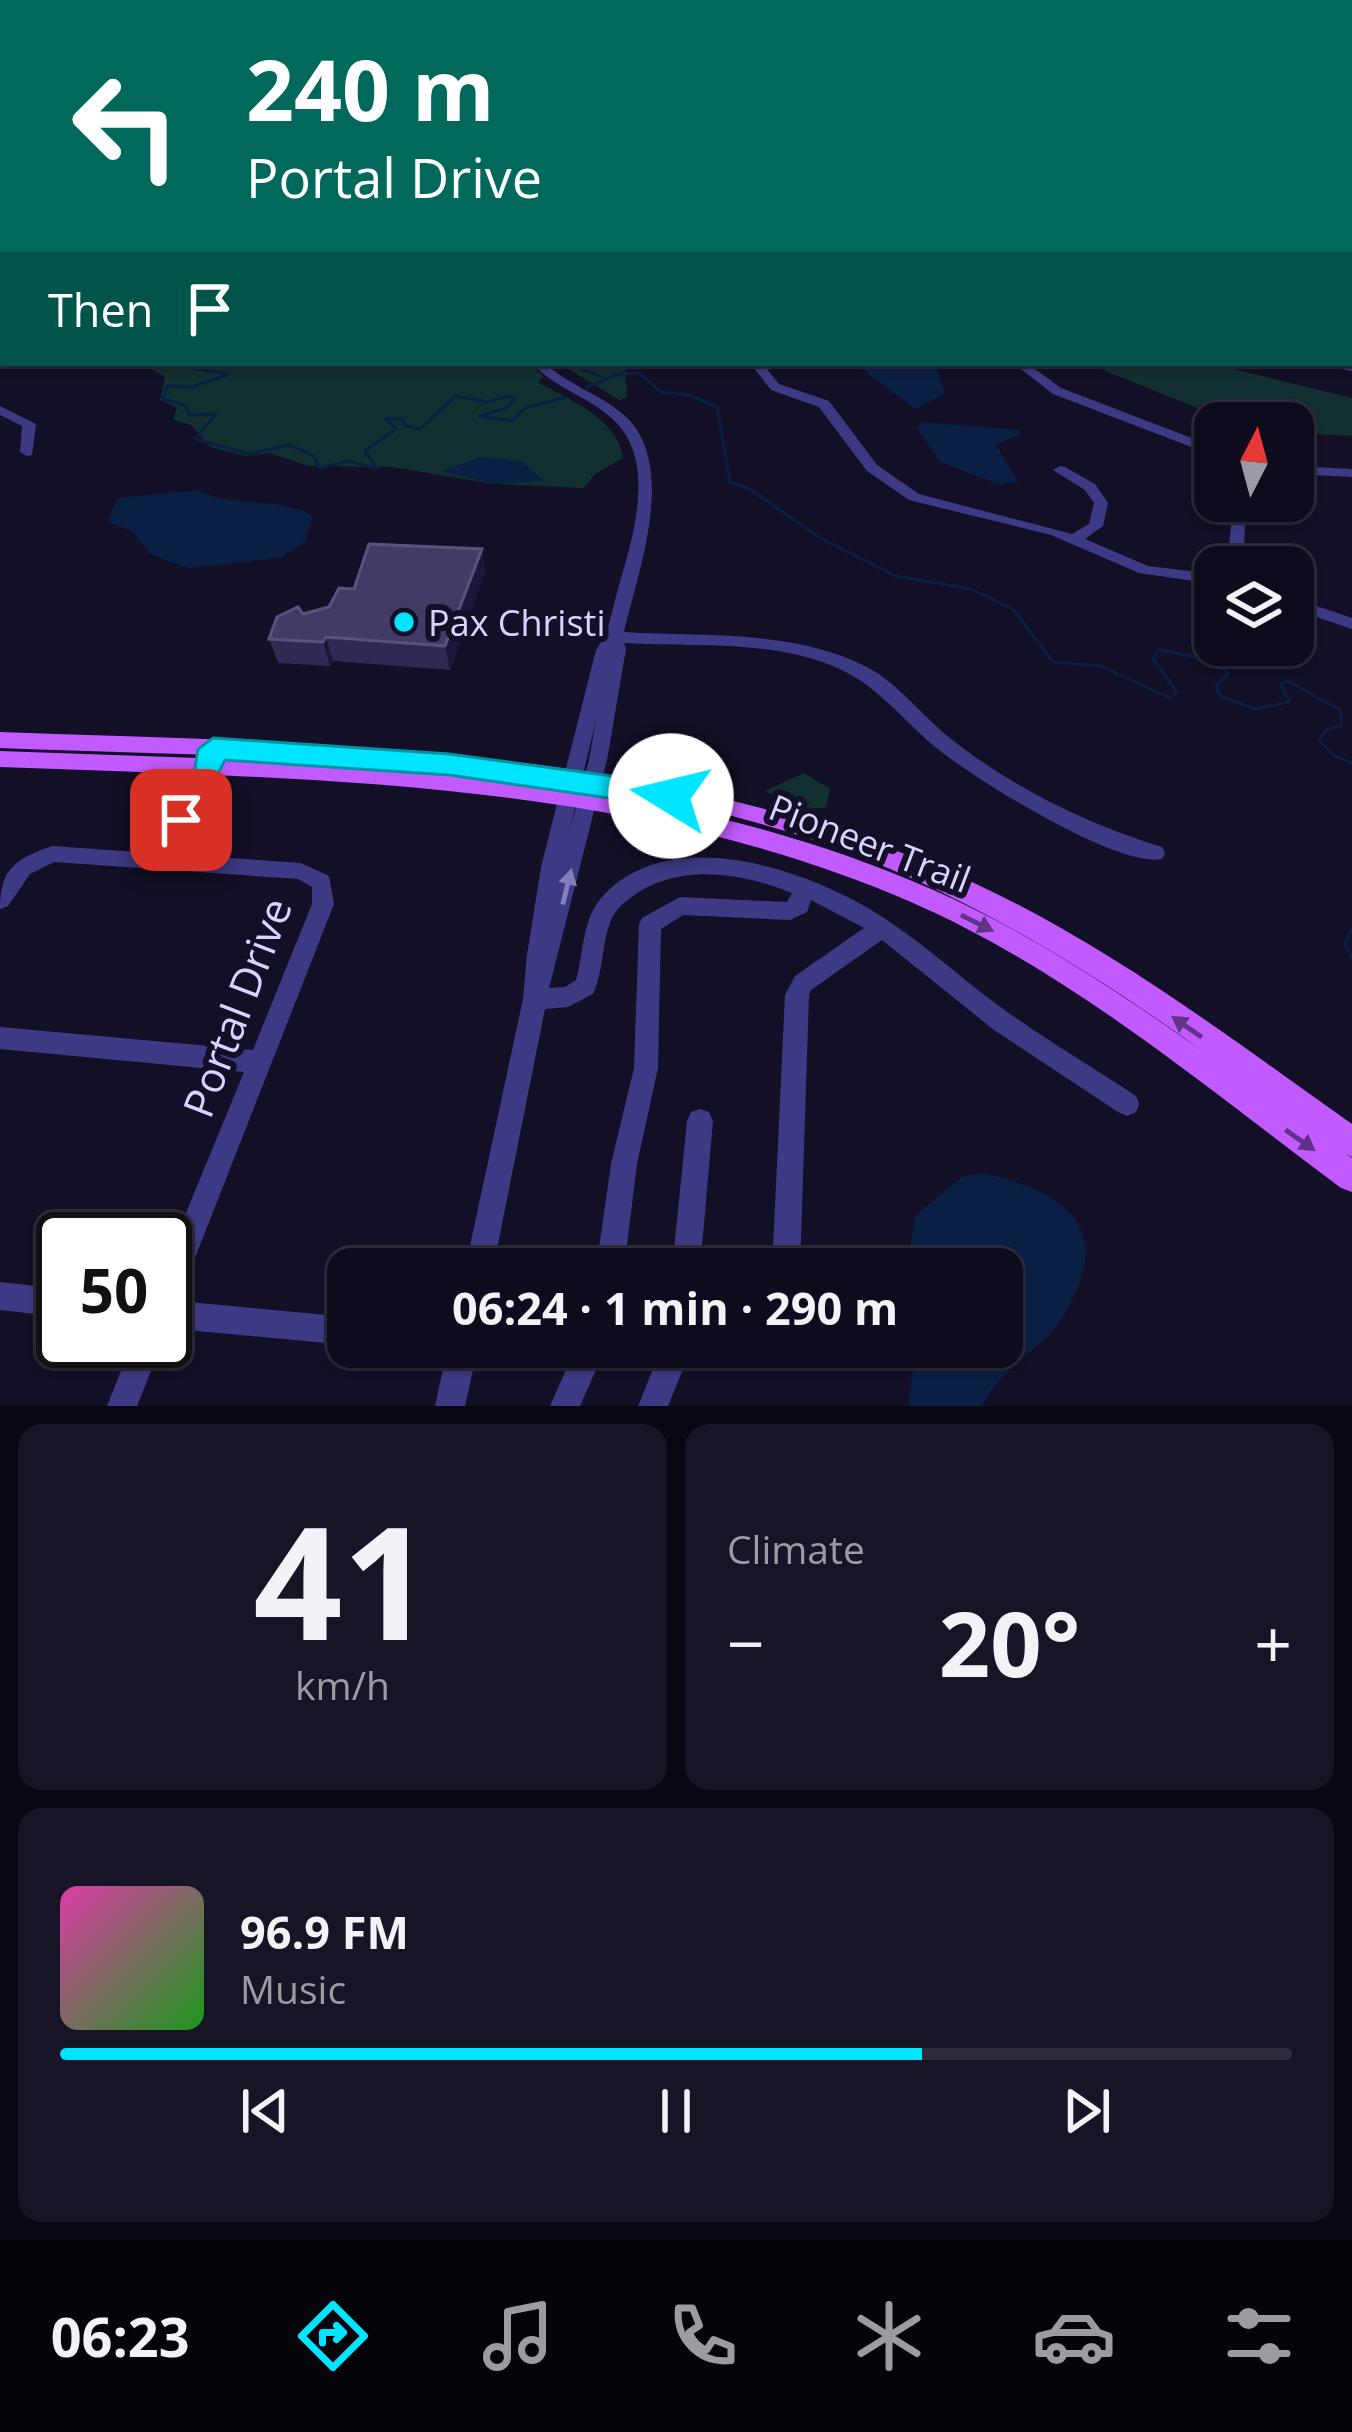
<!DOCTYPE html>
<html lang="en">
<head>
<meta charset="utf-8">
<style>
	body { margin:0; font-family:"Open Sans",sans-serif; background:#171425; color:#f1f3f6; height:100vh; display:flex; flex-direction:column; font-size:45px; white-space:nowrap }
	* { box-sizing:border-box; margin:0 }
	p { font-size:39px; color:#9b9ba3 }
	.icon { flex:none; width:66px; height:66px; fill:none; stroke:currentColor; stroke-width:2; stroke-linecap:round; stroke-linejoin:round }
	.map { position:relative; height:1406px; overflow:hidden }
	.side { display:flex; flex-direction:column; gap:18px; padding:18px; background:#08060f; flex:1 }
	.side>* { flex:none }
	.top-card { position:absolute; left:0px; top:0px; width:1353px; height:366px; box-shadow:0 3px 9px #0004,0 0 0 3px #2e2b3b; background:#00695c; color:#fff; overflow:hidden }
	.needle { width:78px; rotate:6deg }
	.buttons { position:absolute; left:1194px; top:402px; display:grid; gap:24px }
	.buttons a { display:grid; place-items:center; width:120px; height:120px; border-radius:24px; background:#0e0b1c; box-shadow:0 3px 9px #0004,0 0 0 3px #2e2b3b; font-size:60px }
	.speed { position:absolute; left:36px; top:1212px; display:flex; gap:24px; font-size:60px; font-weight:700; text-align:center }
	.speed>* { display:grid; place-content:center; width:156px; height:156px; border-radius:50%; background:#0e0b1c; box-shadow:0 3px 9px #0004,0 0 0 3px #2e2b3b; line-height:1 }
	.speed .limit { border:6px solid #111; border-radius:18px; background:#fff; color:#111 }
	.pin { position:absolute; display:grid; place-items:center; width:102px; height:102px; color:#fff; margin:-51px; border-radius:24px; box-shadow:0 6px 18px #0006 }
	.me { position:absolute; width:132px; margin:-66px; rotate:279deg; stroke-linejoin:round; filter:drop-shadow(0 0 9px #0008) }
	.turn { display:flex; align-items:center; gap:42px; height:252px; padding:0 48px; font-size:54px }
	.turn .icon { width:156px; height:156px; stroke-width:2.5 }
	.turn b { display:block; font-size:84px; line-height:102px }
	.then { display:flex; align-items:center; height:114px; padding:0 48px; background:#0003; gap:24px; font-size:45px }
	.big { font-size:90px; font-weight:700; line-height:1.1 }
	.side .widget { flex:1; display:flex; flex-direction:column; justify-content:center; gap:18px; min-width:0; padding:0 42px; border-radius:24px; background:#171425 }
	.side .dial { align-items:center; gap:0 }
	.dial b { font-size:156px; line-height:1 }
	.song { display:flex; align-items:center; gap:36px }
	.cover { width:144px; height:144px; border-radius:18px; background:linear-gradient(135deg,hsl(320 70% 55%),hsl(120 70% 35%)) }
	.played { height:12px; border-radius:6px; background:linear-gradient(90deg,#00e5ff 70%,#2e2b3b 70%) }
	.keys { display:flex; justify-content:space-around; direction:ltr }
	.heat { display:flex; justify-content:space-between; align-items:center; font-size:66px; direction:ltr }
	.side .tiles { flex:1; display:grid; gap:18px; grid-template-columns:1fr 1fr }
	.widget:last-child { grid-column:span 2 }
	.trip { position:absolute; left:327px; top:1248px; width:696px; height:120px; border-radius:24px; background:#0e0b1c; box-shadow:0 3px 9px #0004,0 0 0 3px #2e2b3b; font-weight:700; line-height:120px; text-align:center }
	.tab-bar { display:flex; height:192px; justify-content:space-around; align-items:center; background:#06040b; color:#9b9ba3 }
	.tab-bar .icon { width:84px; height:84px }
	.tab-bar .on { color:#00e5ff }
	.tab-bar b { font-size:54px; color:#f1f3f6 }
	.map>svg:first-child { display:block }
	.green { fill:#12302f }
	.water { fill:#0a1f44 }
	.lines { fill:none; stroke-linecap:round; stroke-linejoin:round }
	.stream { stroke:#0a1f44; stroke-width:3 }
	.minor { fill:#3d3a85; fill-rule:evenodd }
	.major { fill:#c25bff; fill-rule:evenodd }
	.wall { fill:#312854 }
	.shaded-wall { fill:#1d163a }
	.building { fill:#433a66; stroke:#5a527e; stroke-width:3 }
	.oneway { fill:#837fbc }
	.oneway2 { fill:#623188 }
	.route { fill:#00e5ff; stroke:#0095a6; stroke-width:3 }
	.poi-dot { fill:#00e5ff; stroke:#130f26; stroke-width:4.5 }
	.labels { text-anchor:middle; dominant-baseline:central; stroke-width:12; stroke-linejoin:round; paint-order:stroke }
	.poi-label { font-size:36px; fill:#d9d4ff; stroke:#130f26; text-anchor:start }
	.street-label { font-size:36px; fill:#d9d4ff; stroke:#130f26 }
	.near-street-label { font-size:42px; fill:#d9d4ff; stroke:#130f26 }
</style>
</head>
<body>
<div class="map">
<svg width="1352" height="1406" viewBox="0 0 1352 1406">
	<rect width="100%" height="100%" fill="#130f26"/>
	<path class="green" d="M530,363L544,377L538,382C569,400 618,418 623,458L595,474L584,488L494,484L392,467L308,466L270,453L245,456L210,447L191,425L173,420L177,408L160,400L165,377L143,364Z
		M559,363H635L625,370L627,398L619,400Z
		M1086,363H1209L1352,398V436L1293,433V423L1227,420Z
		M804,773L830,789L826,808H802L765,791Z"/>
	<path class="water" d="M854,363H935L945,394L915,409Z
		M922,422L1019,430L1021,434L996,445L1018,481L1001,485L940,462L917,428Z
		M481,457L522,461L544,481L494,484L441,471Z
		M197,490C235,509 276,495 313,516L305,542L280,558L189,568L152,555L131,531L107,521L118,498Z
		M982,1173C1069,1192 1117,1230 1062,1318C1041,1352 1004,1362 982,1406H908L916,1347H1002V1269H907L915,1216L963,1176Z"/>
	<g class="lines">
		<path class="stream" d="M158,363L229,374L192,387L167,386L163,399L185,405L190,415L216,414L195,439L249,454L289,445L314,456L319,468L348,461L377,468L365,451L396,429L386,419H402L404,425L420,429L455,396L487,402L509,396L514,399L507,408L480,416L512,421L525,408L566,397
			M590,363L581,368L602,377
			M587,387L618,374L639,373L661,392L689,395L717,407L730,482L750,489L820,538L896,576L971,589L1013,609L1053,662L1101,666L1170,698L1177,692L1153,659L1159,650L1206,659L1229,673L1216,686L1220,696L1256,709L1289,702L1281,684L1288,681L1340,710L1342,725L1326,730L1319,740L1333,755L1352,763
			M1352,929L1345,944L1352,958"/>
		<path class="minor" d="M3,264V270L0,271V265Z
			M0,295H3V301H0Z
			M532,363H545C568,385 600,394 624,415C679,464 638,571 624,632C705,637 793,629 867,667C900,685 922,716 951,739C1013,788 1087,824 1162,847L1165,853L1162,859C1118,869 971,777 934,746C898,715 872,679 825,663C762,640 690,647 624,643L626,649L607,760L549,988L565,987L576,980C584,952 582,917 604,895C674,820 819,873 890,922C933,951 971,987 1013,1016C1053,1044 1095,1069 1136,1096L1139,1104L1136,1112L1127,1116L1118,1112L994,1030L882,940L811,990L809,995L800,1269H772L785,995L795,976L864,928L811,900L807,912L790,920L683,915L661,929L658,1068L637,1164L624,1269H596L611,1164L634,1068L639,924L642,918L680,897L787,902L792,893C740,872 676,862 629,899C621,905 615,911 611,920C601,944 604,970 593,994L568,1007L545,1009L493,1269H465L523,999L527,955L541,867L596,650C609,632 612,611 618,589C631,543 655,471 621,428C598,399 557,391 532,363ZM596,720L589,760L569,833Z
			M750,363H762L779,384L829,401L877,465L919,494L1072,534L1089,524L1094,503L1085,490L1053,470L1060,466L1065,467L1095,484L1108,503L1103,526L1085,539L1148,566L1215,574V584L1139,573L1051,535L909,500L867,471L819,407L771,390Z
			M1013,363H1027L1061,388L1215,447V456L1053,394Z
			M1322,363H1352V371L1324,366Z
			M0,406L36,424L32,455L27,456L20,452L22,426L0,415Z
			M1293,466L1352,469V477L1293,474Z
			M1244,501H1258L1245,526L1243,567H1227L1231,526Z
			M1293,598L1352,618V629L1293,609Z
			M212,747L219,749L221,754L172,854L301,863L329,876L334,904L178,1301L348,1317V1345L165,1328V1264L244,1072L0,1049V1027L253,1050L312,904V887L298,879L54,862L30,874L8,906L0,909C0,868 16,859 52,846L152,853L203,754L205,749Z
			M700,1109L709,1112L713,1121L700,1269H672L687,1121L691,1112Z
			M0,1282L63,1289V1317L0,1310Z
			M133,1341H163L137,1406H107Z
			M448,1347H478L465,1406H435Z
			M576,1347H606L580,1406H550Z
			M662,1347H692L668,1406H638Z"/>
		<path class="major" d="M3,164V171L0,172V165Z
			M0,732C313,743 634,744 928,863C1082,925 1218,1029 1352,1124V1157L1346,1154L1352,1158V1192L1341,1188C1204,1086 1069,971 911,902C626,778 305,779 0,767V751C311,763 641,761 931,889C1029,932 1117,991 1204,1052C1083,965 955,887 813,840C563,756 262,758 0,748Z"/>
	</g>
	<path class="wall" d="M482,549L485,572L450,670L333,661L330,666L278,663L269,639L303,614L329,607Z"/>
	<path class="shaded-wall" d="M482,549L485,572L450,670L445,646Z
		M326,637L333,661L330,666L323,642Z"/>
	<path class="building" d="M369,544L482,549L445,646L326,637L323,642L269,639L277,617L298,607L303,614L329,607L339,588L354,589Z"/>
	<defs><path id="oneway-solid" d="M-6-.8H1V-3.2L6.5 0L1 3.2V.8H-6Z" transform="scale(3)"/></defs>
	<use class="oneway" href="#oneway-solid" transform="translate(567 887) rotate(-76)"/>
	<g class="oneway2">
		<use href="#oneway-solid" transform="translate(977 923) rotate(27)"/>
		<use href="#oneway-solid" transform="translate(1187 1027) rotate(-145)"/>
		<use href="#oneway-solid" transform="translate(1300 1140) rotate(35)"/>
	</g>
	<linearGradient id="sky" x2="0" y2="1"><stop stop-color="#0a0815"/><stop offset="0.45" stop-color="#333752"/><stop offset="1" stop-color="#333752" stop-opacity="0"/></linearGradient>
	<rect width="1352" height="356" fill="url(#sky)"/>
	<path class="route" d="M213,738L449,754L671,784L686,796L671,807L449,775L225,760L191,828H170L165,820L195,768L198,749Z"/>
	<circle class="poi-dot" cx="404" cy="622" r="12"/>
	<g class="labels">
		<g class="poi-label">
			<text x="428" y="622">Pax Christi</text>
		</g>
		<g class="street-label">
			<text transform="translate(870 843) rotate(21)">Pioneer Trail</text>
		</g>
		<g class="near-street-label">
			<text transform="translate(236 1007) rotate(-69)">Portal Drive</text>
		</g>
	</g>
</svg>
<div class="buttons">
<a><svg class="needle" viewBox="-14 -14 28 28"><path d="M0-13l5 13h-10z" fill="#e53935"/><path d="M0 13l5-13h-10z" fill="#9b9ba3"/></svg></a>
<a><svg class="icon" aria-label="layers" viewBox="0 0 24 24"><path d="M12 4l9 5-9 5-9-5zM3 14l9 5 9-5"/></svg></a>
</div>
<div class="speed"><div class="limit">50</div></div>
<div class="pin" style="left:181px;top:820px;background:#d93025"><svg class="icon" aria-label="arrive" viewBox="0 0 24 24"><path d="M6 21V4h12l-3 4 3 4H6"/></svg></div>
<svg class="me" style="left:671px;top:796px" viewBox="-20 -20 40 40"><circle r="19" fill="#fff"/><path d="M0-13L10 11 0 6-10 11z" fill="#00e5ff"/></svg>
<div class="trip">06:24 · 1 min · 290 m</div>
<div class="top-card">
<div class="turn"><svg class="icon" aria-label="left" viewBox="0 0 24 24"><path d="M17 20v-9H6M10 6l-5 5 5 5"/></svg><div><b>240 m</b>Portal Drive</div></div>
<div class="then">Then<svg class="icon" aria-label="arrive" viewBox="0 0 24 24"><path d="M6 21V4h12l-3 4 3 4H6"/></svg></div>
</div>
</div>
<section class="side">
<div class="tiles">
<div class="widget dial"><b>41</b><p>km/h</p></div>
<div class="widget"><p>Climate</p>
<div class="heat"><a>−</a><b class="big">20°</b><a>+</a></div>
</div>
<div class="widget">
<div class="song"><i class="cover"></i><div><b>96.9 FM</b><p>Music</p></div></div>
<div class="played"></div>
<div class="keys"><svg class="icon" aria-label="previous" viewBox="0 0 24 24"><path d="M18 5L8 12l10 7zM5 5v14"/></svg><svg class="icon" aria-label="pause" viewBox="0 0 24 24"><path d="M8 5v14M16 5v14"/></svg><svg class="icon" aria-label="next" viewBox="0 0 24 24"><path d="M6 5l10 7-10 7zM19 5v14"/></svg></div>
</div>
</div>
</section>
<nav class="tab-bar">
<b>06:23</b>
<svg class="icon on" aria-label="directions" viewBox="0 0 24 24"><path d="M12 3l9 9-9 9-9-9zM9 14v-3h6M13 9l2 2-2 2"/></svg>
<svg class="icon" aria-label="music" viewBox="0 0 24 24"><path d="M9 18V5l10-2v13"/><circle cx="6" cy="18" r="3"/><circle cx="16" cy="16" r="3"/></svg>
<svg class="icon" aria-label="phone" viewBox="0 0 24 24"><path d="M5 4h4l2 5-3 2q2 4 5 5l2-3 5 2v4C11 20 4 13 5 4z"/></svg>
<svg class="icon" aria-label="climate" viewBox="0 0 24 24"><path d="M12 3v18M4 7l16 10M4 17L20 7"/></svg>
<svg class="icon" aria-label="car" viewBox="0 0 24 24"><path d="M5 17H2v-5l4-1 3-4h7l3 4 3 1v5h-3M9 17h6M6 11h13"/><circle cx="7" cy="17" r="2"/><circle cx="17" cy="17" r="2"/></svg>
<svg class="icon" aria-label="filters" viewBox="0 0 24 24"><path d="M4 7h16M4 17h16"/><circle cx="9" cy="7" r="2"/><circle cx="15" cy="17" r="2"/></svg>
</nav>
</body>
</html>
